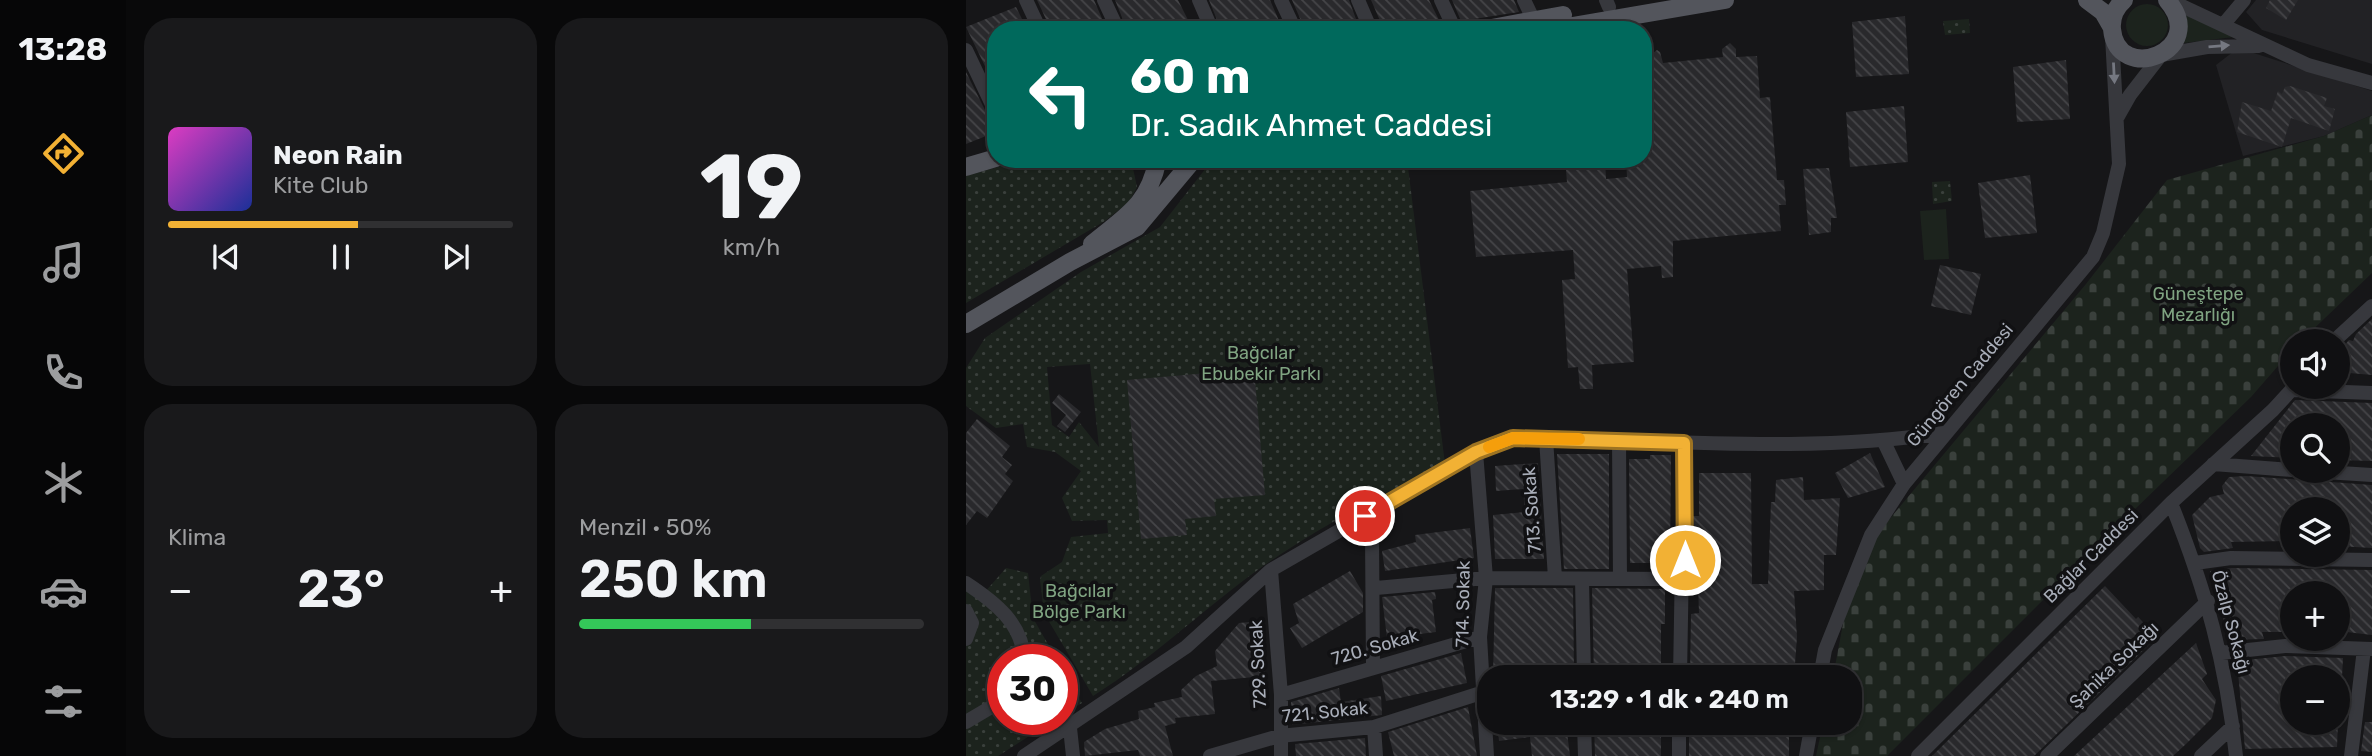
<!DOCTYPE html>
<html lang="tr">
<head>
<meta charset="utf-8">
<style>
	body { margin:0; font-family:Rubik,sans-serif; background:#19191b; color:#f1f3f6; height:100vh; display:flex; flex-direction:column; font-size:26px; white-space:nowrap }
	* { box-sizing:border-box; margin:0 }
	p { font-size:23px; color:#9c9d9f }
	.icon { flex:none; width:38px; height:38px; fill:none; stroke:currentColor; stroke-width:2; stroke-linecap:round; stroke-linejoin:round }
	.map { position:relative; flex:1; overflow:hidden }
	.sheet { display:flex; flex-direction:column; gap:18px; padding:18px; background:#09090a; width:840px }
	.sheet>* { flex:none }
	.banner { position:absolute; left:21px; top:21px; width:665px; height:147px; border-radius:28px; box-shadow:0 2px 5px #0004,0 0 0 2px #303032; background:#00695c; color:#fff; overflow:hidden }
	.tools { position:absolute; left:1314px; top:329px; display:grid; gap:14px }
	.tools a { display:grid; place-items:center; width:70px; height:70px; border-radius:50%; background:#101012; box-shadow:0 2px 5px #0004,0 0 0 2px #303032; font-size:35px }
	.speed { position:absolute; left:21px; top:644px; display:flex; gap:14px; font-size:35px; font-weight:700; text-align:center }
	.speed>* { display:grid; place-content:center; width:91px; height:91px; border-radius:50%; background:#101012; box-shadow:0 2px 5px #0004,0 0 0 2px #303032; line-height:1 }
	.speed .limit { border:10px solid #d22; background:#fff; color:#111 }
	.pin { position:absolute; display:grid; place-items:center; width:60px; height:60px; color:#fff; margin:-30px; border:4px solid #fff; border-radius:50%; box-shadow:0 2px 7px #0007 }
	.me { position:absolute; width:77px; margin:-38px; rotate:0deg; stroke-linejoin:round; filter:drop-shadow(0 0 5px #0008) }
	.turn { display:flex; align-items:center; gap:24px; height:147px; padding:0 28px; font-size:32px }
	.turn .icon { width:91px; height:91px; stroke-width:2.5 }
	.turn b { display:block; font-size:49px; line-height:60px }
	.big { font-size:52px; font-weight:600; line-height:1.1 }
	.sheet .card { flex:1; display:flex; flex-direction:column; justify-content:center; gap:10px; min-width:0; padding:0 24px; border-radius:28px; background:#19191b }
	.sheet .dial { align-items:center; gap:0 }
	.dial b { font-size:91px; line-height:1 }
	.song { display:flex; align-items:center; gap:21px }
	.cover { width:84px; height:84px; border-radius:10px; background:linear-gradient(135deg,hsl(310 70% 55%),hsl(230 70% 35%)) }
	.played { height:7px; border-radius:4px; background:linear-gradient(90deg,#f2b134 55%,#303032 55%) }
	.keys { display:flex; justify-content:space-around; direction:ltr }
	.heat { display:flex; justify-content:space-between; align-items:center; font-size:38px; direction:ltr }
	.charge { height:10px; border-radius:5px; background:linear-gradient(90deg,#34c759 50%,#303032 0) }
	.sheet .tiles { flex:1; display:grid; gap:18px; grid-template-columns:repeat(2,1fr) }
	.trip { position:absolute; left:511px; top:665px; width:385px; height:70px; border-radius:28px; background:#101012; box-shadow:0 2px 5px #0004,0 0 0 2px #303032; font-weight:600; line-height:70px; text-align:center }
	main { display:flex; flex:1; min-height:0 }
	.dock { display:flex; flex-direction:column; width:126px; justify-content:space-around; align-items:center; background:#060607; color:#9c9d9f }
	.dock .icon { width:49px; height:49px }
	.dock .on { color:#f2b134 }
	.dock b { font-size:32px; color:#f1f3f6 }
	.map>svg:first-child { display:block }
	.built { fill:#222225 }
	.grass { fill:#1c231d }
	.cemetery { fill:url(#cemetery-stones) }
	.park { fill:url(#park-dots); fill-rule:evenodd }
	.building { fill:url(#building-back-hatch) }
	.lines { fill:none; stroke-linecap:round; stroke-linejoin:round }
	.minor { stroke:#37383d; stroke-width:14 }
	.major { stroke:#53555c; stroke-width:18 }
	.oneway { fill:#757881 }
	.route-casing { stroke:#9d7322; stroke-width:18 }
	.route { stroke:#f2b134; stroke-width:12 }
	.slow { stroke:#f59e0b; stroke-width:12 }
	.labels { text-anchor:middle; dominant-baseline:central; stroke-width:7; stroke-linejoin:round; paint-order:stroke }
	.park-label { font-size:18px; fill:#7fa381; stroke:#111113 }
	.street-label { font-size:18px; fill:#a8adb8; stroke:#111113 }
</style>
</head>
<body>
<main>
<nav class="dock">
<b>13:28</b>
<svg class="icon on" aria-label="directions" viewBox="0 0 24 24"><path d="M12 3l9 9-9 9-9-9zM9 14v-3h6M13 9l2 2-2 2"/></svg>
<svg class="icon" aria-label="music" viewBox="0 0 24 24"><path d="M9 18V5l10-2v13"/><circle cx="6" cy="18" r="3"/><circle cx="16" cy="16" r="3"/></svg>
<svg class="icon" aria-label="phone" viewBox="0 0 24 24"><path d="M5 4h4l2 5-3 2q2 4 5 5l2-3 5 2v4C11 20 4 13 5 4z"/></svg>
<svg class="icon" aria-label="climate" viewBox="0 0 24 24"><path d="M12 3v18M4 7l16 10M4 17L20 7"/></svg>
<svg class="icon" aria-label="car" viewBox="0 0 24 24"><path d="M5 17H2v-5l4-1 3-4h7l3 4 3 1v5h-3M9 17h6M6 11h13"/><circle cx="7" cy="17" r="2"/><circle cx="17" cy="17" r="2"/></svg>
<svg class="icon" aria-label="filters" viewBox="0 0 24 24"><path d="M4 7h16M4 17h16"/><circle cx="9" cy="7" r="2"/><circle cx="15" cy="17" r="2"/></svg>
</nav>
<section class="sheet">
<div class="tiles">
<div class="card">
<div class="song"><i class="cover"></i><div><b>Neon Rain</b><p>Kite Club</p></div></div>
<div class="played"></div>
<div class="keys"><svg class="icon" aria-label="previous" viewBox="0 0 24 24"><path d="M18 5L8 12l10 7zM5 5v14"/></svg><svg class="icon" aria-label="pause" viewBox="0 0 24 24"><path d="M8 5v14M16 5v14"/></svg><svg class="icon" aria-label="next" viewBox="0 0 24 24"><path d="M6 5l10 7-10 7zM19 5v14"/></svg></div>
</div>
<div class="card dial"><b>19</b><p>km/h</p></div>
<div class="card"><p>Klima</p>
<div class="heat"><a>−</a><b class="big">23°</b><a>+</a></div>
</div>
<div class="card"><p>Menzil · 50%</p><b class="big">250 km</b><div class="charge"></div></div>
</div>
</section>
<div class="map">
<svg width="1406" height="756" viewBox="0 0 1406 756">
	<defs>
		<pattern id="cemetery-stones" width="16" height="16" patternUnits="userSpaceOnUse" patternTransform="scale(1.75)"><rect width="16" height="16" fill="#1c231d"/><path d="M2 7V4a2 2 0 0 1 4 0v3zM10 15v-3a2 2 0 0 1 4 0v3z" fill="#3a403c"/></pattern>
		<pattern id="park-dots" width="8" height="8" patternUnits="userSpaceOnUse" patternTransform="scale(1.75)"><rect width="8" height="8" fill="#1c231d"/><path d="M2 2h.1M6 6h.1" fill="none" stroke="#3a403c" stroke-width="1.8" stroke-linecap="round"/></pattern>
		<pattern id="building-back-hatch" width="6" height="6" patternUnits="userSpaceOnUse" patternTransform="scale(1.75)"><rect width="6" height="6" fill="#29292c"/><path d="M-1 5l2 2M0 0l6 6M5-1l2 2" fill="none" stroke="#454548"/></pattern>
	</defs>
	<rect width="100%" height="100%" fill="#161618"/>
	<path class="built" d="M1290,0H1406V64L1296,30L1280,12Z
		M1272,48L1406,91V115L1358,136L1277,156L1250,65Z"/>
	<path class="grass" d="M1160 25a21 21 0 1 1 42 0a21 21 0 1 1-42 0Z
		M1217,12L1268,37L1218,43Z
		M980,209L983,259L958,260L954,211Z"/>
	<path class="cemetery" d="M1406,115V273L1335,341H1326V350L1285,397L1138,539L921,756H850L857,723H884V677H867L879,613L901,546L1120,284L1201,180L1358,136Z"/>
	<path class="park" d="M1003,19L1004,33L979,35L977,21Z
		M60,159H165L171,187L163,202L139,221L0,303V176Z
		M247,159H441L479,464C423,491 366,520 315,554C249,597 194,654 127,696L78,613L74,580L75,576L96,562L105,537L142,533L141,520L106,521L96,498L115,471L89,452L61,447L57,424L30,428L0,406V368L19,338L115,272L194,227ZM124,364L133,447L113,422L103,437L86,425L81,367Z
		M984,181L986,201L967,204L966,182Z
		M40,568L62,573L67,618L91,660H37V719H90L32,756H0V578L18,593Z
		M96,669L116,703L96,715Z"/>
	<path class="building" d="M71,0H128L141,30H85Z
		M149,0H212L222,20L200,30H161Z
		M243,0H304L317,30H255Z
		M326,0H383L394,30H339Z
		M405,0H463L475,24L418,30Z
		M486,0H548L553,12L495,21Z
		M1304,0H1332L1320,20L1300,8Z
		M50,7L60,27L30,30V89L0,27Z
		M939,16L943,74L890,77L886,22Z
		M764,43L770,49V57L791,56L794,98L804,97L811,180H818L820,205H813L815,231L707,241V277L696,278L695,266L661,269L668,362L626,365L627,389H614L612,367L602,368L596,280L609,279L607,250L510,257L504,191L601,182L599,159H639L640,179L661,177L660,159H677V64H684V55L691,50L694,52L697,63L757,57L756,49Z
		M1100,60L1104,119L1051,122L1047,67Z
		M0,72L30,132L0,144Z
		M1324,86L1361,98L1358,106L1369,109L1363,131L1325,118L1316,147L1271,132L1276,102L1305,111L1312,91L1316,94L1319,87Z
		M938,106L942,162L884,167L880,112Z
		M863,168L871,218H865V232L843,235L837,169Z
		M1064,175L1071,233L1019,238L1012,183Z
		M974,265L1015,274L1005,315L965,306Z
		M1406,319V375L1372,372V353L1383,340L1387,341L1390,334Z
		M288,369L299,495L248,499L250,516L219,519L221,535L175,539L161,380Z
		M93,394L115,412L99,432L91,426L100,415L86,403Z
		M1329,400L1406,403V461L1372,460V425L1326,424V458L1285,456Z
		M11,419L44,446L36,457L46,465L39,474L47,481L21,518L11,511L0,525V433Z
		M904,453L919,487L882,498L869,473Z
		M591,454H643V569H598Z
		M684,455H705L704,566H699V569H684V563H664L663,459H684Z
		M572,463L578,559H529L527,515L559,512L557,489L530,491L529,466Z
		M733,473H785L786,584H802L805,502H809L810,480L837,477L838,500L874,498L870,555H858V590L828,591L831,637L828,677H724L725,614L733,613L731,558H726V516H733Z
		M1280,476L1406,485V548L1372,546V509L1326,505V541L1265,542L1267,548L1238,552L1234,548L1226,515L1244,497L1258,494L1256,486L1263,477Z
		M504,528L508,558L419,571L416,551L450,542L449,535Z
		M1266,568L1406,570V635L1372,631V593H1326V632H1296L1298,639L1263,640L1244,571Z
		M384,571L397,593V612L336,648L324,628L333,623L327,604Z
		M1139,586L1170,619L1172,617L1191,637L1068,756H966Z
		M529,588H607L608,673L527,677Z
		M626,588L699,589V624H695V677H628Z
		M469,592L470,599L466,600L470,632L421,638L416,597Z
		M294,621L299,676L245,681L249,714L209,718L210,723L199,726L207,756H174L172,750L119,756L118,742L139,729L173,719L172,711L189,707L188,703L216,697L215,690L230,676L251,666L249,651L273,623Z
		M1230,643L1241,674L1236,679L1250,700L1246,718L1220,744L1207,756H1108Z
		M495,653L501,683L420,701L415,676Z
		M1319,656L1377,658L1376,677H1326V723H1372L1371,747L1279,749L1271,661Z
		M373,688L375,702L415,696L416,715L326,725L325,702Z
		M502,707L511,756H428L422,732Z
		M1399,722H1406V752L1395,751Z
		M531,723H608L609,731L601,732L604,756H566L564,737L533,741Z
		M628,723H695V756H629Z
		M723,723H823V756H723Z
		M399,738L400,756H330L329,744Z"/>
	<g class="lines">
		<path class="minor" d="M60,0L74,30
			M138,0L152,30
			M233,0L246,30
			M315,0L329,30
			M392,0L405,30
			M475,0L489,30
			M558,0L568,21
			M640,0L643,7
			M1203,0L1342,65L1406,83
			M1257,25L1278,0
			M0,50L30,113
			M1151,118L1164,95L1195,55L1241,47L1293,46
			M1368,341L1406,306
			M1325,390L1406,393
			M580,438L589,578
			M653,440L654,579
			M918,442L938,484
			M510,452L520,578L514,637L521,756
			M1247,464L1326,470
			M1343,471L1406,475
			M1205,503C1240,591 1260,662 1270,756
			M399,516L406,537L407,668
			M1229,563L1265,558L1406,560
			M305,570L315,695V756
			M616,579L618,677
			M0,583C29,602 57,624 58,660
			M410,588L520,578L718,579
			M0,611L6,623L0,639
			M1254,653L1319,646L1406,649
			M714,677L718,443
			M854,677L859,650L905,535L938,484L1127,257L1137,233L1153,164L1146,36
			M315,695L514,637
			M0,722L37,700
			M618,723L619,756
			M713,723V756
			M408,727L410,756
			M104,728L107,756
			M58,756L220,647L305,570L510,452L547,438C691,439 835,454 978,433
			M244,756L313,736L408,727L518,692
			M840,756L846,723
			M952,756L1205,503L1307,410L1328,387
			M1081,756L1242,601
			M1235,756L1267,726
			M1385,756L1398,649"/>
		<path class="major" d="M1121,0L1137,12L1145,26
			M1158,0C1149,8 1145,18 1146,29C1151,86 1245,51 1201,0
			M515,30L597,15
			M583,30L759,0
			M0,167L30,158
			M126,244C161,215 182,206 192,159
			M0,324L104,262L171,227L228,159"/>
	</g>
	<defs><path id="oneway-solid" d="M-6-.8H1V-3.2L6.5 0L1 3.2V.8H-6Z" transform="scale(1.75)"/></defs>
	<g class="oneway">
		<use href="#oneway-solid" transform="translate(1253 46) rotate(-5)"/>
		<use href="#oneway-solid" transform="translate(1148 73) rotate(87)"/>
	</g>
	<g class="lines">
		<g class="route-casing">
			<path id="route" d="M399,516L510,452L547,438L718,443L719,560"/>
		</g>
		<use href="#route" class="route"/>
		<path class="slow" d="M523,447L547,438L613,439"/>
	</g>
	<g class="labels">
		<g class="park-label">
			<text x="1232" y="294">Güneştepe<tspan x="1232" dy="21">Mezarlığı</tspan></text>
			<text x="295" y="353">Bağcılar<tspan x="295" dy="21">Ebubekir Parkı</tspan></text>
			<text x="113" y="591">Bağcılar<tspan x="113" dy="21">Bölge Parkı</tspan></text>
		</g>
		<g class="street-label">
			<text transform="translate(994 385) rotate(-50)">Güngören Caddesi</text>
			<text transform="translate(566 510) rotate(-94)">713. Sokak</text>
			<text transform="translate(1125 556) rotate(-45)">Bağlar Caddesi</text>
			<text transform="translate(497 604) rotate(-89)">714. Sokak</text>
			<text transform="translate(1265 622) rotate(75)">Özalp Sokağı</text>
			<text transform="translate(409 647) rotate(-16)">720. Sokak</text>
			<text transform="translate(292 664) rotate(-93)">729. Sokak</text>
			<text transform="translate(1148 665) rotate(-44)">Şahika Sokağı</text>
			<text transform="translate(359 712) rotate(-6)">721. Sokak</text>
		</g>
	</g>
</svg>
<div class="tools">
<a><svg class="icon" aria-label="sound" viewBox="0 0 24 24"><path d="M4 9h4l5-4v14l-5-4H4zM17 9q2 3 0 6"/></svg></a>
<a><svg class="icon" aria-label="search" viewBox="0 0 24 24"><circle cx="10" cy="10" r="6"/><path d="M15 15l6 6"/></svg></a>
<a><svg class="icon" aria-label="layers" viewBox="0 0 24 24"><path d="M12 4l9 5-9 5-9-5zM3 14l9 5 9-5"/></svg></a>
<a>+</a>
<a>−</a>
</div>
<div class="speed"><div class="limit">30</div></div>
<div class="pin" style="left:399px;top:516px;background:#d93025"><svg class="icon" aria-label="arrive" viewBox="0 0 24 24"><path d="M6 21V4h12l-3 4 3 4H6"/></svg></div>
<svg class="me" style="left:719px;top:560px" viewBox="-20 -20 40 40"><circle r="17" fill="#f2b134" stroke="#fff" stroke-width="3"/><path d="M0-11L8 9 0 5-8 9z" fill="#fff"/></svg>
<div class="trip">13:29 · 1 dk · 240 m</div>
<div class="banner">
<div class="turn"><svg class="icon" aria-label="left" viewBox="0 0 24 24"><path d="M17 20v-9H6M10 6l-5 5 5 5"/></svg><div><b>60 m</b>Dr. Sadık Ahmet Caddesi</div></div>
</div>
</div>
</main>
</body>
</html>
